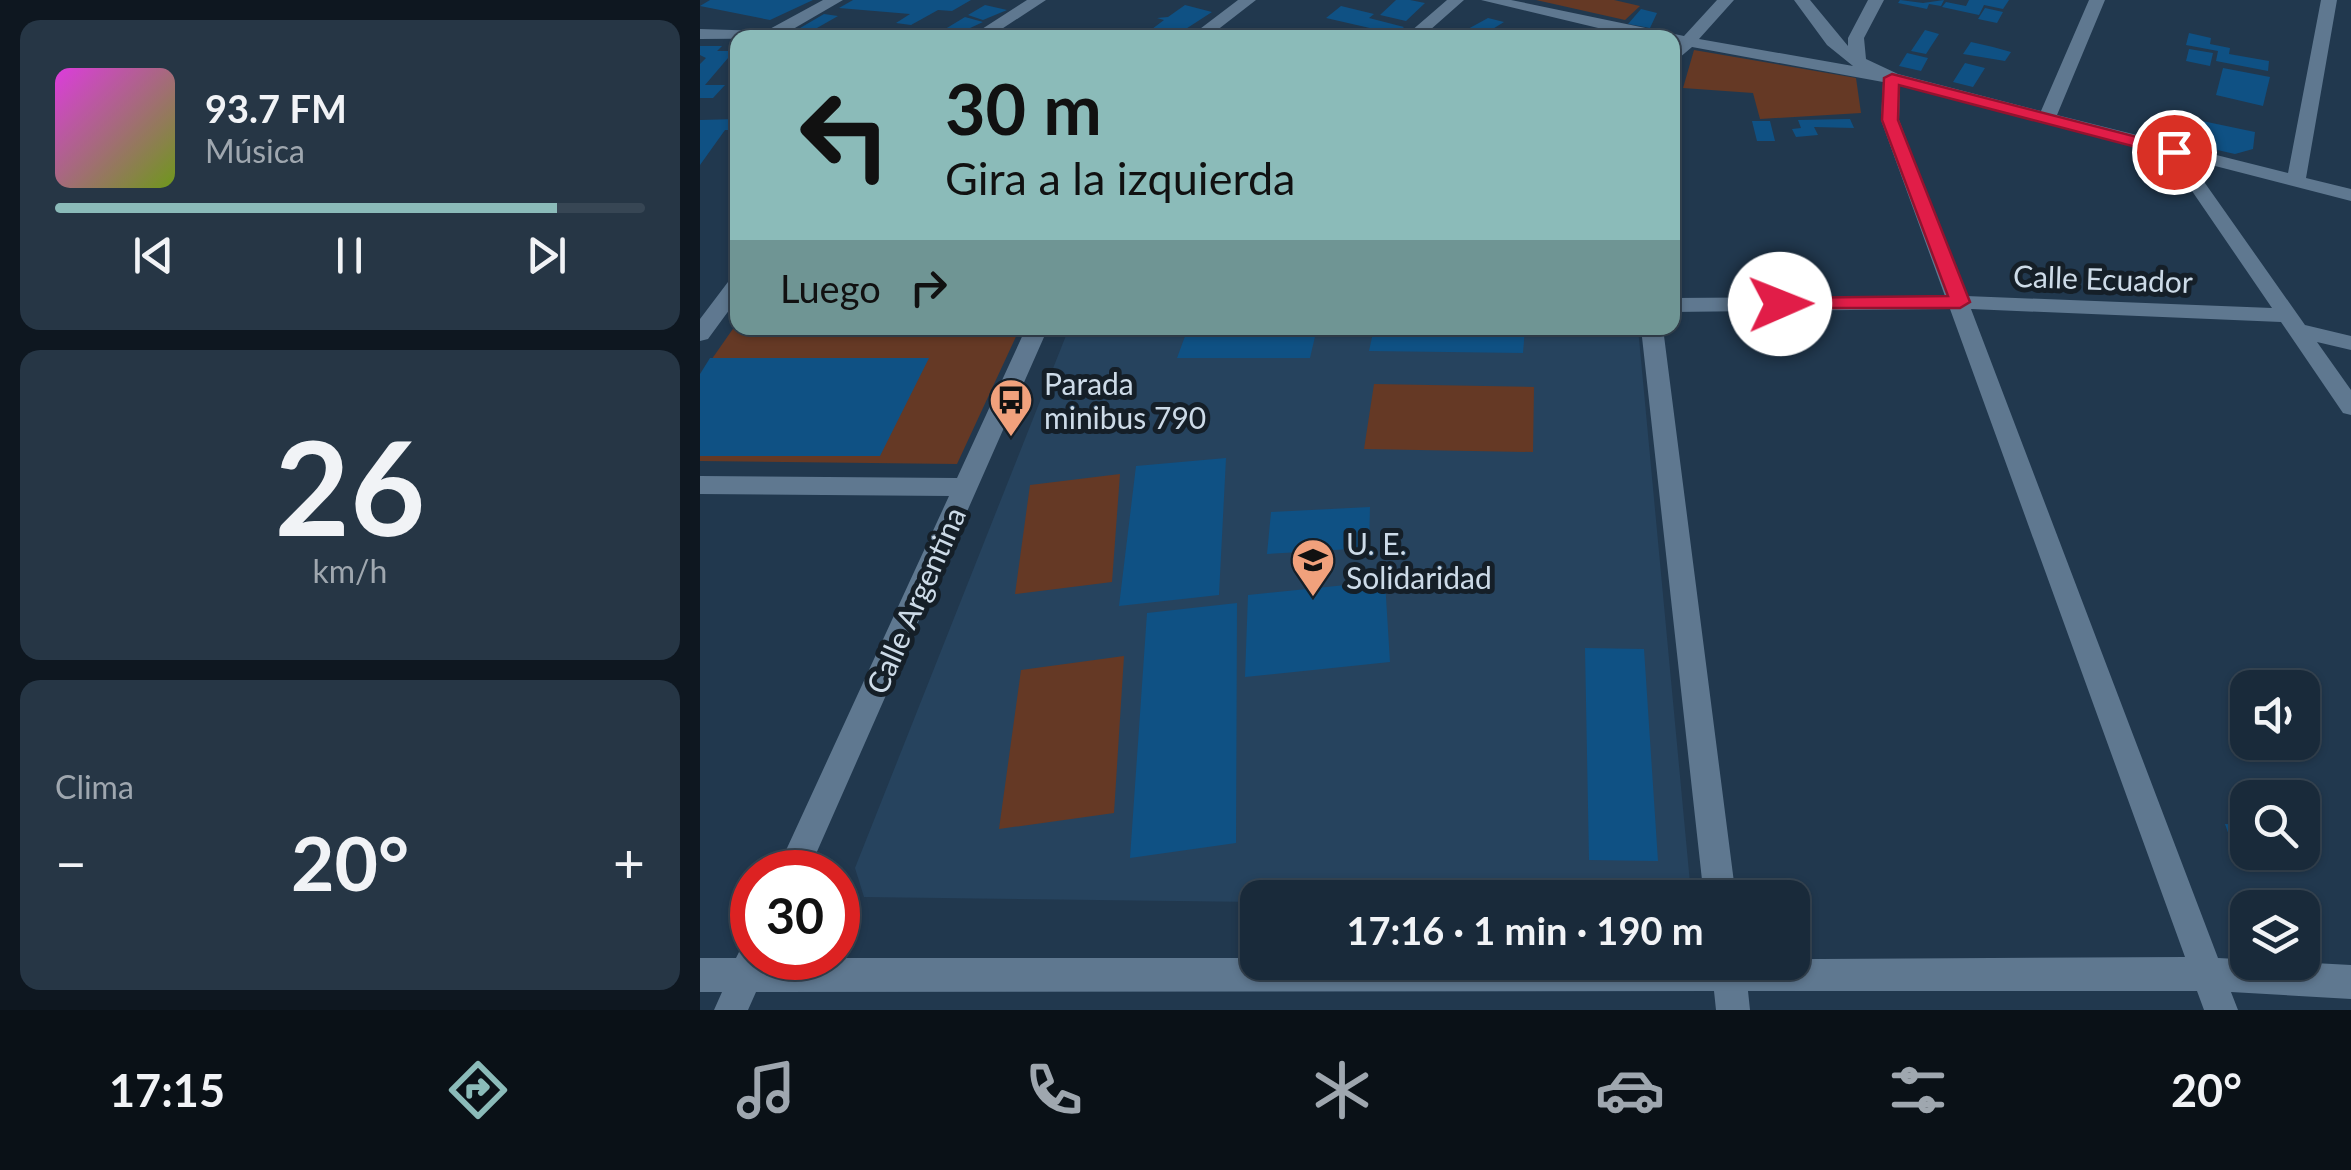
<!DOCTYPE html>
<html lang="es">
<head>
<meta charset="utf-8">
<style>
	body { margin:0; font-family:Lato,sans-serif; background:#263645; color:#f1f3f6; height:100vh; display:flex; flex-direction:column; font-size:38px; white-space:nowrap }
	* { box-sizing:border-box; margin:0 }
	p { font-size:32px; color:#9fa7af }
	.icon { flex:none; width:55px; height:55px; fill:none; stroke:currentColor; stroke-width:2; stroke-linecap:round; stroke-linejoin:round }
	.map { position:relative; flex:1; overflow:hidden }
	.drawer { display:flex; flex-direction:column; gap:20px; padding:20px; background:#0e1720; width:700px }
	.drawer>* { flex:none }
	.top-card { position:absolute; left:30px; top:30px; width:950px; height:305px; border-radius:20px; box-shadow:0 2px 8px #0004,0 0 0 2px #374654; background:#8bbbb9; color:#111; overflow:hidden }
	.tools { position:absolute; left:1530px; top:670px; display:grid; gap:20px }
	.tools a { display:grid; place-items:center; width:90px; height:90px; border-radius:20px; background:#192a3a; box-shadow:0 2px 8px #0004,0 0 0 2px #374654; font-size:50px }
	.speed { position:absolute; left:30px; top:850px; display:flex; gap:20px; font-size:50px; font-weight:700; text-align:center }
	.speed>* { display:grid; place-content:center; width:130px; height:130px; border-radius:50%; background:#192a3a; box-shadow:0 2px 8px #0004,0 0 0 2px #374654; line-height:1 }
	.speed .limit { border:15px solid #d22; background:#fff; color:#111 }
	.pin { position:absolute; display:grid; place-items:center; width:85px; height:85px; color:#fff; margin:-42px; border:5px solid #fff; border-radius:50%; box-shadow:0 2px 10px #0007 }
	.me { position:absolute; width:110px; margin:-55px; rotate:89deg; stroke-linejoin:round; filter:drop-shadow(0 0 8px #0008) }
	.turn { display:flex; align-items:center; gap:35px; height:210px; padding:0 50px; font-size:45px }
	.turn .icon { width:130px; height:130px; stroke-width:2.5 }
	.turn b { display:block; font-size:70px; line-height:85px }
	.then { display:flex; align-items:center; height:95px; padding:0 50px; background:#0003; gap:20px; font-size:38px }
	.big { font-size:75px; font-weight:700; line-height:1.1 }
	.drawer .widget { flex:1; display:flex; flex-direction:column; justify-content:center; gap:15px; min-width:0; padding:0 35px; border-radius:20px; background:#263645 }
	.drawer .dial { align-items:center; gap:0 }
	.dial b { font-size:130px; line-height:1 }
	.song { display:flex; align-items:center; gap:30px }
	.cover { width:120px; height:120px; border-radius:15px; background:linear-gradient(135deg,hsl(300 70% 55%),hsl(80 70% 35%)) }
	.played { height:10px; border-radius:5px; background:linear-gradient(90deg,#8bbbb9 85%,#374654 85%) }
	.keys { display:flex; justify-content:space-around; direction:ltr }
	.heat { display:flex; justify-content:space-between; align-items:center; font-size:55px; direction:ltr }
	.trip { position:absolute; left:540px; top:880px; width:570px; height:100px; border-radius:20px; background:#192a3a; box-shadow:0 2px 8px #0004,0 0 0 2px #374654; font-weight:700; line-height:100px; text-align:center }
	.tabs { display:flex; height:160px; justify-content:space-around; align-items:center; background:#0a1117; color:#9fa7af }
	.tabs .icon { width:70px; height:70px }
	.tabs .active { color:#8bbbb9 }
	.tabs b { font-size:45px; color:#f1f3f6 }
	main { display:flex; flex:1; min-height:0 }
	.map>svg:first-child { display:block }
	.built { fill:#26435e }
	.green { fill:#653925 }
	.building { fill:#0f5184 }
	.lines { fill:none; stroke-linecap:round; stroke-linejoin:round }
	.minor { fill:#5f7890; fill-rule:evenodd }
	.route { fill:#e11d48; stroke:#92132f; stroke-width:2.5 }
	.labels { text-anchor:middle; dominant-baseline:central; stroke-width:10; stroke-linejoin:round; paint-order:stroke }
	.street-label { font-size:30px; fill:#cddbe8; stroke:#151f28 }
	.poi-label { font-size:30px; fill:#cddbe8; stroke:#151f28; text-anchor:start }
</style>
</head>
<body>
<main>
<section class="drawer">
<div class="widget">
<div class="song"><i class="cover"></i><div><b>93.7 FM</b><p>Música</p></div></div>
<div class="played"></div>
<div class="keys"><svg class="icon" aria-label="previous" viewBox="0 0 24 24"><path d="M18 5L8 12l10 7zM5 5v14"/></svg><svg class="icon" aria-label="pause" viewBox="0 0 24 24"><path d="M8 5v14M16 5v14"/></svg><svg class="icon" aria-label="next" viewBox="0 0 24 24"><path d="M6 5l10 7-10 7zM19 5v14"/></svg></div>
</div>
<div class="widget dial"><b>26</b><p>km/h</p></div>
<div class="widget"><p>Clima</p>
<div class="heat"><a>−</a><b class="big">20°</b><a>+</a></div>
</div>
</section>
<div class="map">
<svg width="1651" height="1010" viewBox="0 0 1651 1010">
	<rect width="100%" height="100%" fill="#21384e"/>
	<path class="built" d="M369,328H938L990,883L979,897L558,898L557,902L164,897L155,868Z"/>
	<path class="green" d="M836,0H914L940,6L925,20Z
		M994,50L1156,78L1161,113L1060,119L1053,93L983,88Z
		M37,323L38,328H320L257,464L0,461V376Z
		M674,384L834,387L833,452L664,449Z
		M420,474L412,582L315,594L330,485Z
		M424,656L414,813L299,829L321,670Z"/>
	<path class="building" d="M10,0H113L70,20L0,6Z
		M153,0H271L252,11L238,10L211,25L196,23L210,14L139,8Z
		M696,0H710L725,3L706,21L680,15Z
		M1200,0L1223,3L1244,0L1241,6L1229,4L1227,9L1198,3Z
		M1269,0H1309L1303,9L1284,5L1279,15L1242,7L1246,2L1266,6Z
		M285,5L307,10L283,20L268,15Z
		M485,5L512,12L478,34L452,29L464,20L457,18L468,17Z
		M641,6L674,14L669,18L704,27L696,34L626,18Z
		M1285,8L1303,12L1297,23L1278,19Z
		M941,9L957,13L950,28L928,24Z
		M124,14L138,16L110,32L95,31Z
		M265,17L283,22L253,36L237,34Z
		M788,18L804,22L778,38L757,35Z
		M1225,30L1239,34L1226,54L1211,51Z
		M1489,33L1511,38L1510,44L1530,48L1529,54L1569,61L1568,71L1516,61L1518,51L1486,45Z
		M1271,42L1293,47L1311,52L1305,61L1263,54Z
		M0,46H22L17,51H34L5,85H25L13,98H0V64L6,58L0,55Z
		M1489,49L1513,53L1510,66L1486,61Z
		M1207,53L1228,58L1221,71L1199,66Z
		M1265,63L1285,68L1273,87L1253,82Z
		M1523,68L1570,77L1563,106L1516,95Z
		M1488,118L1555,132L1553,149L1535,154L1482,142Z
		M38,119V130H25L0,165V120Z
		M1150,119L1154,128L1114,127L1118,135L1096,137L1092,129L1101,128L1098,120Z
		M1052,121H1070L1075,141H1057Z
		M488,328H617L610,358H477Z
		M674,328H825L823,353L669,351Z
		M10,358H229L180,456H0V374Z
		M526,458L519,595L419,606L436,466Z
		M670,507L669,548L567,554L571,512Z
		M685,581L690,662L545,677L548,595Z
		M537,603L536,843L430,858L447,613Z
		M885,648L944,649L958,861L889,860Z
		M1525,824L1548,825V852H1566L1569,858H1537Z"/>
	<g class="lines">
		<path class="minor" d="M123,0H143L88,32L122,33L130,38L0,39V29L66,31Z
			M327,0H346L288,38H268Z
			M538,0H556L507,38H488Z
			M747,0H764L721,38H703Z
			M781,0H811L984,36L1017,0H1034L999,39L1153,66L1127,45L1094,0H1110L1148,46V38L1168,0H1184L1164,38L1166,59L1198,74L1341,111L1389,0H1405L1357,115L1588,173L1621,0H1637L1606,178L1651,189V201L1488,159L1605,325L1651,336V350L1617,342L1651,390V415L1643,413L1581,322L1271,309L1518,958L1651,965V999L1531,992L1538,1010H1504L1497,991H1048L1050,1010H1016L1014,991L56,992L48,1010H14L22,992H0V958H36L39,952L51,948L52,958H558V962L1485,957L1250,309L972,312V298L1245,296L1181,120L1183,82L992,47L972,64L976,45L972,38H940ZM1200,85L1466,153L1572,308L1266,296L1199,120Z
			M38,277V298L8,339L0,341V319L31,278Z
			M326,328H348L108,872H76L249,496L0,494V476L257,478Z
			M941,328H963L1036,898H1004Z"/>
	</g>
	<path class="route" d="M1192,74L1480,148L1483,152L1474,157L1199,85L1198,120L1270,302L1260,308H1073L1071,304L1080,298L1248,296L1182,120L1184,78Z"/>
	<defs>
		<g id="bus-pin" transform="scale(2.25)"><path d="M0 17L-7.5 6A9.5 9.5 0 1 1 7.5 6Z" fill="#f1a17c" stroke="#151f28"/><path d="M-5-6H5V4H4V6H2V4H-2V6H-4V4H-5ZM-3.5-4V0h7V-4ZM-3.5 1.2v1.5H-2V1.2ZM2 1.2v1.5H3.5V1.2Z" fill="#111"/></g>
		<g id="school-pin" transform="scale(2.25)"><path d="M0 17L-7.5 6A9.5 9.5 0 1 1 7.5 6Z" fill="#f1a17c" stroke="#151f28"/><path d="M0-5L7-2L0 1L-7-2ZM-4 1L0 2.5L4 1V4Q0 6-4 4Z" fill="#111"/></g>
	</defs>
	<g fill-rule="evenodd">
		<use href="#bus-pin" x="311" y="400"/>
		<use href="#school-pin" x="613" y="560"/>
	</g>
	<g class="labels">
		<g class="street-label">
			<text transform="translate(1403 278) rotate(2)">Calle Ecuador</text>
			<text transform="translate(215 600) rotate(-66)">Calle Argentina</text>
		</g>
		<g class="poi-label">
			<text x="344" y="383">Parada<tspan x="344" dy="34">minibus 790</tspan></text>
			<text x="646" y="543">U. E.<tspan x="646" dy="34">Solidaridad</tspan></text>
		</g>
	</g>
</svg>
<div class="tools">
<a><svg class="icon" aria-label="sound" viewBox="0 0 24 24"><path d="M4 9h4l5-4v14l-5-4H4zM17 9q2 3 0 6"/></svg></a>
<a><svg class="icon" aria-label="search" viewBox="0 0 24 24"><circle cx="10" cy="10" r="6"/><path d="M15 15l6 6"/></svg></a>
<a><svg class="icon" aria-label="layers" viewBox="0 0 24 24"><path d="M12 4l9 5-9 5-9-5zM3 14l9 5 9-5"/></svg></a>
</div>
<div class="speed"><div class="limit">30</div></div>
<div class="pin" style="left:1474px;top:152px;background:#d93025"><svg class="icon" aria-label="arrive" viewBox="0 0 24 24"><path d="M6 21V4h12l-3 4 3 4H6"/></svg></div>
<svg class="me" style="left:1080px;top:304px" viewBox="-20 -20 40 40"><circle r="19" fill="#fff"/><path d="M0-13L10 11 0 6-10 11z" fill="#e11d48"/></svg>
<div class="trip">17:16 · 1 min · 190 m</div>
<div class="top-card">
<div class="turn"><svg class="icon" aria-label="left" viewBox="0 0 24 24"><path d="M17 20v-9H6M10 6l-5 5 5 5"/></svg><div><b>30 m</b>Gira a la izquierda</div></div>
<div class="then">Luego<svg class="icon" aria-label="right" viewBox="0 0 24 24"><path d="M7 20v-9h11M14 6l5 5-5 5"/></svg></div>
</div>
</div>
</main>
<nav class="tabs">
<b>17:15</b>
<svg class="icon active" aria-label="directions" viewBox="0 0 24 24"><path d="M12 3l9 9-9 9-9-9zM9 14v-3h6M13 9l2 2-2 2"/></svg>
<svg class="icon" aria-label="music" viewBox="0 0 24 24"><path d="M9 18V5l10-2v13"/><circle cx="6" cy="18" r="3"/><circle cx="16" cy="16" r="3"/></svg>
<svg class="icon" aria-label="phone" viewBox="0 0 24 24"><path d="M5 4h4l2 5-3 2q2 4 5 5l2-3 5 2v4C11 20 4 13 5 4z"/></svg>
<svg class="icon" aria-label="climate" viewBox="0 0 24 24"><path d="M12 3v18M4 7l16 10M4 17L20 7"/></svg>
<svg class="icon" aria-label="car" viewBox="0 0 24 24"><path d="M5 17H2v-5l4-1 3-4h7l3 4 3 1v5h-3M9 17h6M6 11h13"/><circle cx="7" cy="17" r="2"/><circle cx="17" cy="17" r="2"/></svg>
<svg class="icon" aria-label="filters" viewBox="0 0 24 24"><path d="M4 7h16M4 17h16"/><circle cx="9" cy="7" r="2"/><circle cx="15" cy="17" r="2"/></svg>
<b>20°</b>
</nav>
</body>
</html>
